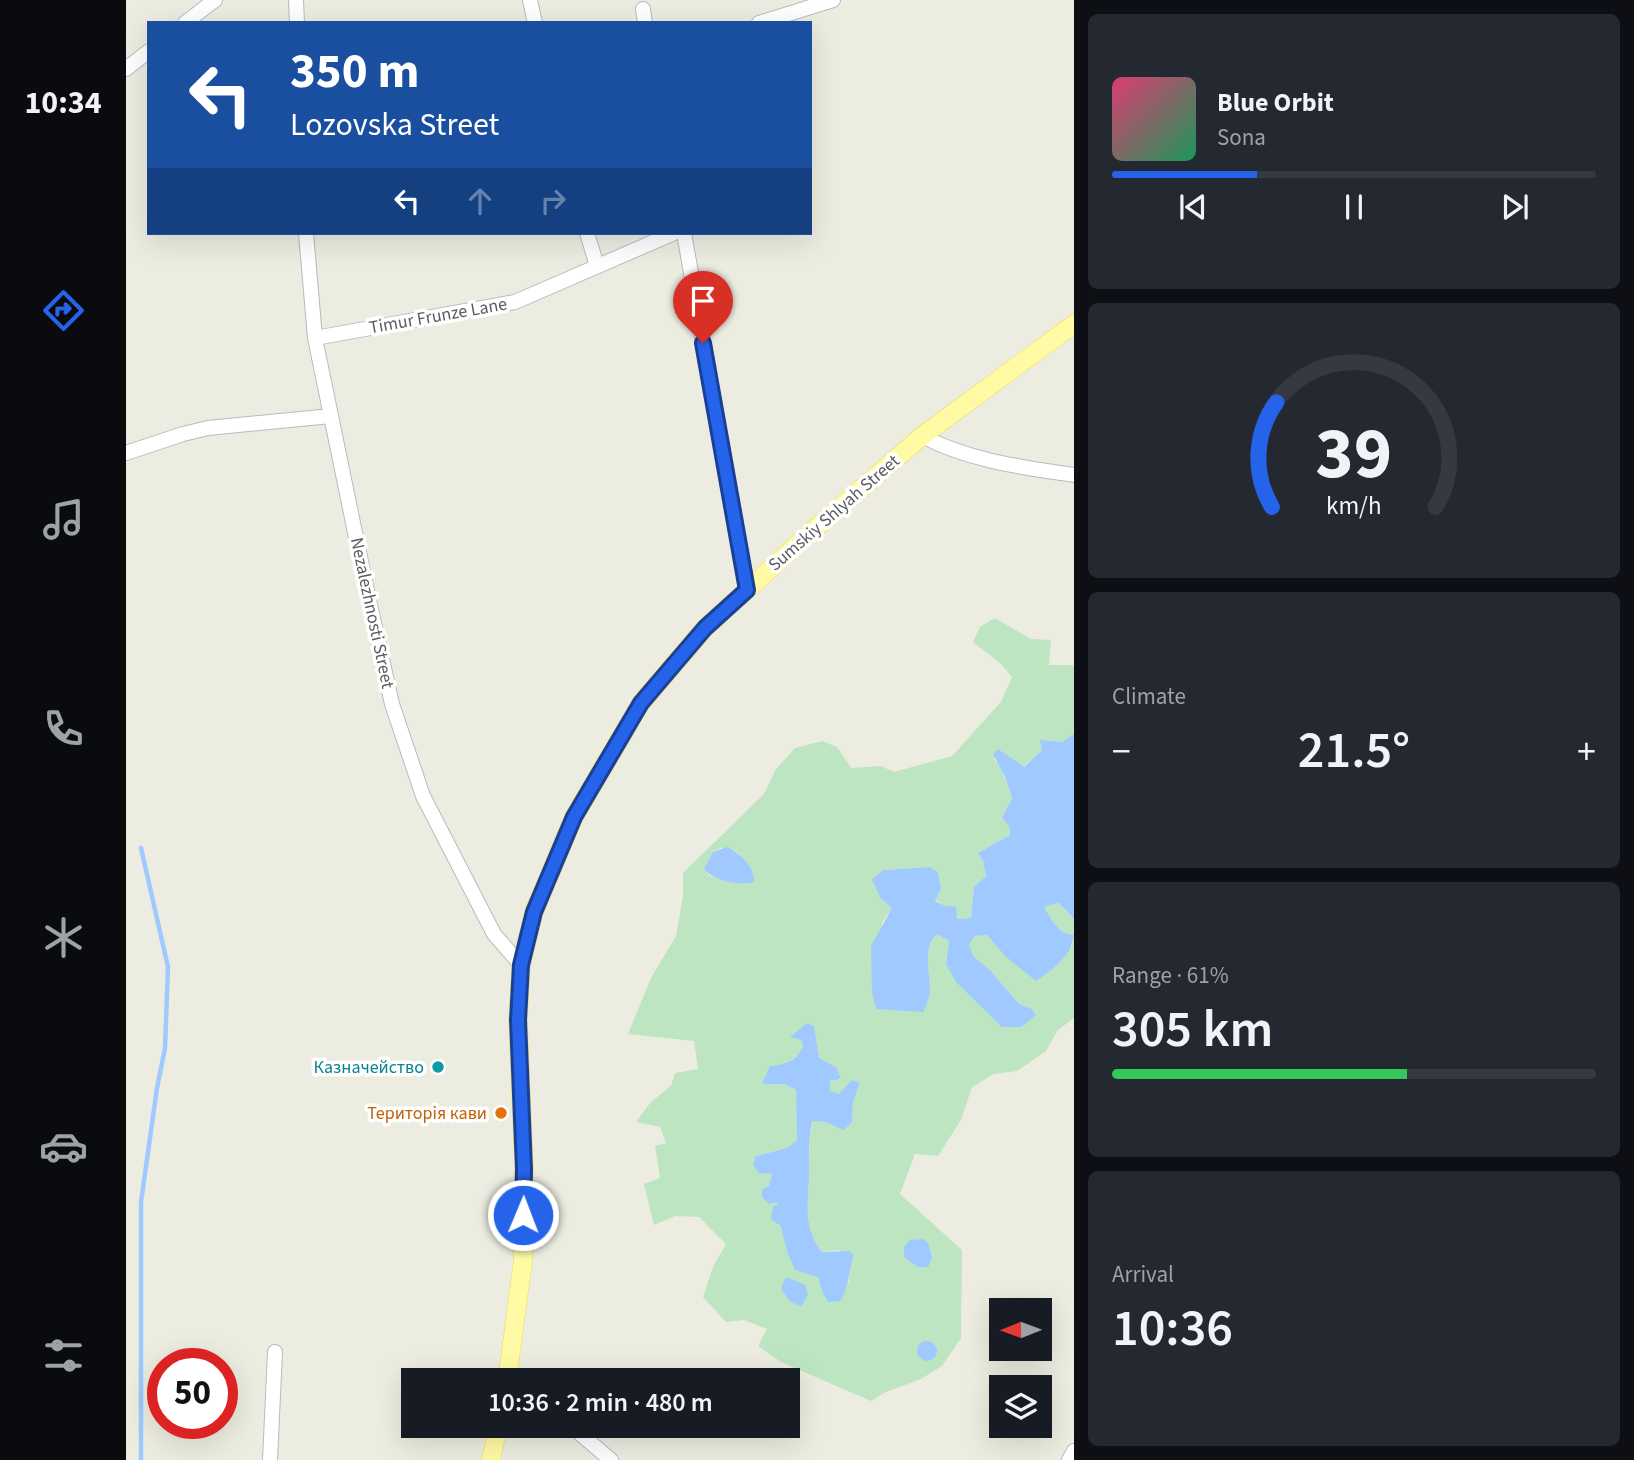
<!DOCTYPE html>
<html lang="en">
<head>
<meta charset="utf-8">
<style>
	body { margin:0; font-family:"Source Sans 3",sans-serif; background:#242831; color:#f1f3f6; height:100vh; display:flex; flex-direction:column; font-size:26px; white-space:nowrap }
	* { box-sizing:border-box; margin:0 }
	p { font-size:23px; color:#9ea1a6 }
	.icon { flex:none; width:38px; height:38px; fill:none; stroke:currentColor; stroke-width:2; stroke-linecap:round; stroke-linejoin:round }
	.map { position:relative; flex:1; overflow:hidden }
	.side { display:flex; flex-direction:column; gap:14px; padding:14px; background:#0d0f14; width:560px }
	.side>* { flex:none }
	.banner { position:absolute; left:21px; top:21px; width:665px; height:214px; border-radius:0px; box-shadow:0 7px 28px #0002; background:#1a4fa0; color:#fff; overflow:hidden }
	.needle { width:46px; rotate:269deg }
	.fabs { position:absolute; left:863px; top:1298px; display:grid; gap:14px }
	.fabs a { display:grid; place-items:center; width:63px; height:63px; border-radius:0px; background:#171b24; box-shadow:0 7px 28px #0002; font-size:35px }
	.speed { position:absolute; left:21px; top:1348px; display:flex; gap:14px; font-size:35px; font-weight:700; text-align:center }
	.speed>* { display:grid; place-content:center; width:91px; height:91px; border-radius:50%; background:#171b24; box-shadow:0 7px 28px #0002; line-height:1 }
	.speed .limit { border:10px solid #d22; background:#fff; color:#111 }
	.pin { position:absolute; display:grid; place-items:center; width:60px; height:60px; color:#fff; margin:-72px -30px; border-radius:50% 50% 50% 0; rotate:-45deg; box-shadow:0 0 7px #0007 }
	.pin .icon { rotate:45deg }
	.me { position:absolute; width:77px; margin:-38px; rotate:1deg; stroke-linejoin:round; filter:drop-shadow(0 0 5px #0008) }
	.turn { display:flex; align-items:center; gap:24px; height:147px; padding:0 28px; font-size:32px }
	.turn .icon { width:91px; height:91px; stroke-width:2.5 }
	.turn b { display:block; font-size:49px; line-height:60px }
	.lanes { display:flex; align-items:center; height:66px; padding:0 28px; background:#0003; justify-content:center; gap:35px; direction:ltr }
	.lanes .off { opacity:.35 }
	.big { font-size:52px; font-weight:600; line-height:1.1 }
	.side .widget { flex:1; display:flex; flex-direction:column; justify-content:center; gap:10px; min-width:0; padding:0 24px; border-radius:10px; background:#242831 }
	.side .dial { align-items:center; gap:0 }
	.dial svg { height:182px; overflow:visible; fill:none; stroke:#363941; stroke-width:7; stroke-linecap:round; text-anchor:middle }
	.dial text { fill:#f1f3f6; stroke:none }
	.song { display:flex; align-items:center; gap:21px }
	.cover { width:84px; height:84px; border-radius:10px; background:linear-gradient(135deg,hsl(340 70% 55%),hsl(150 70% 35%)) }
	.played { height:7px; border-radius:4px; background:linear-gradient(90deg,#2563eb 30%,#363941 30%) }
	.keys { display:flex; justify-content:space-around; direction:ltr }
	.heat { display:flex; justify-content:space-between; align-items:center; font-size:38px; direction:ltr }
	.charge { height:10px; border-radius:5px; background:linear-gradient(90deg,#34c759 61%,#363941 0) }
	.trip { position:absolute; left:275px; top:1368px; width:399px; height:70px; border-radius:0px; background:#171b24; box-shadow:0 7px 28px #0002; font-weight:600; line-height:70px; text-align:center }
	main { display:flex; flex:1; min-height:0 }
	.menu { display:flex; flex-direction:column; width:126px; justify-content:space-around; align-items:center; background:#090b0e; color:#9ea1a6 }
	.menu .icon { width:49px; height:49px }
	.menu .selected { color:#2563eb }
	.menu b { font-size:32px; color:#f1f3f6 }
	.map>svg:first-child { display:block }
	.green { fill:#bde5c2; fill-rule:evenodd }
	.water { fill:#9fc9ff }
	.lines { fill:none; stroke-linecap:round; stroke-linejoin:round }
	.stream { stroke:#9fc9ff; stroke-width:4.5 }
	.minor-casing { stroke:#b9bac0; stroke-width:16 }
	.major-casing { stroke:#f1d856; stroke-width:19 }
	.minor { stroke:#fff; stroke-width:14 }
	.major { stroke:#fffba4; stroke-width:18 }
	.route-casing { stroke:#184099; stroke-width:18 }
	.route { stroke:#2563eb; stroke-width:12 }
	.culture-dot { fill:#0f9aa8; stroke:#fff; stroke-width:2.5 }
	.food-dot { fill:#e8710a; stroke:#fff; stroke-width:2.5 }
	.labels { text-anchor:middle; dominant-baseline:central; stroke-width:7; stroke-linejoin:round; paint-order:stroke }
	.street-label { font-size:18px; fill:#5a5c62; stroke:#fff }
	.culture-label { font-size:18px; fill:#0d838f; stroke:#fff; text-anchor:end }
	.food-label { font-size:18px; fill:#c56008; stroke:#fff; text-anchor:end }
</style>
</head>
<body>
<main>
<nav class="menu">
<b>10:34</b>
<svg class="icon selected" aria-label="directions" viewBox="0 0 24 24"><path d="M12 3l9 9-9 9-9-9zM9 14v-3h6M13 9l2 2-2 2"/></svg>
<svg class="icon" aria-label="music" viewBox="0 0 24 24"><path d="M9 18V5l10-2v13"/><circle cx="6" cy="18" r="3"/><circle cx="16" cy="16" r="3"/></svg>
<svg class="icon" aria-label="phone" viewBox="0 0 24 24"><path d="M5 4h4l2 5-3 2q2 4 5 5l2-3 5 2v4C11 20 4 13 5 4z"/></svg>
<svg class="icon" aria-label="climate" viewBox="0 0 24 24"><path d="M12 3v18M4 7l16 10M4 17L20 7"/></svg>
<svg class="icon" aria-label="car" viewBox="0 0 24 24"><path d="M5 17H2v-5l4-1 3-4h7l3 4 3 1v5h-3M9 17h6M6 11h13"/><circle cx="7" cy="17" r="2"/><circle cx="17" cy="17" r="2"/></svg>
<svg class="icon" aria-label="filters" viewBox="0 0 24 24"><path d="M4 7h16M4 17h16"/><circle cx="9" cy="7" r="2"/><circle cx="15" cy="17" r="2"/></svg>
</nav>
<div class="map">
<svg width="948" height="1460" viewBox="0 0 948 1460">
	<rect width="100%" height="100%" fill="#edece1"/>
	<path class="green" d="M869,618L905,639L925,640L923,665H948V734L936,742L916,750L897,767L872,749L868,759L874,766L886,798L876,818L883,826L884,835L852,853L857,861L860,876L848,887L845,918L830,919L820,906L809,900L815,889L812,872L804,867L757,870L755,899L766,908L756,923L750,1009L797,1011C800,1004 804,997 804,989C804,970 796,950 811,934L823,941L820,964L895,1026L910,1015L906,1009L893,1004L864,970L848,957L843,945L847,936L861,935L878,955L946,946L948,936C933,934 925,920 918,907L933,903L948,919V1018L932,1030L920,1051L891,1071L868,1074L846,1087L835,1120L812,1156L789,1154L774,1194L836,1250L835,1338L816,1366L795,1379L760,1392L745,1401L655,1362L632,1346L641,1329L618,1320L600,1322L577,1297L587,1267L600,1244L573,1217L549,1216L528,1225L518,1184L534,1178L529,1146L540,1143L534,1127L510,1122L525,1102L545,1086L549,1073L572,1069L568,1041L502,1034L525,978L550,936L557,896V873L638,794L650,769L669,748L696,741L711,747L725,768L755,766L768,772L826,756L875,702L886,677L875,664L847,642L854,627ZM595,848L611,852L617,859L614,883L584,876L578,869L587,852ZM688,1027L693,1058L710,1067L714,1080L704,1081V1092L713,1094L734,1083L727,1102L726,1122L718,1129L700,1122L686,1121C683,1141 684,1158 683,1177C682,1207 677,1225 696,1252L712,1250L728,1255L722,1269L723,1282L696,1292L692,1277L661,1252L652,1202L647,1201L636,1189L643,1187L646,1174L630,1156L661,1148L671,1140L670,1090L658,1084H636L674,1053L677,1046L675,1040L665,1037Z"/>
	<path class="water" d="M948,734V919L933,903L918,907C925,919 933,935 948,935C945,957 927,969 910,981L878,955L861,935L848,936L843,945L848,957L864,970L893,1004L906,1009L910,1015L895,1027H876L830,982L820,964L823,941L811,934C796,949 804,970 804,990C804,997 800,1005 797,1012L750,1009L746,993L745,946L766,908L755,899L746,880L757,870L804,867L812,872L815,889L809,901L820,906L830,907L831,919L845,918L848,887L860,876L857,861L852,853L884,835L883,826L876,818L886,798L879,777L867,754L872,749L898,767L916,750L914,740L936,742Z
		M601,847C615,854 628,866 628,882C613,886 588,881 578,869L587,852Z
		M681,1023L688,1026L693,1058L710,1067L715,1079L704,1081V1091L713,1094L726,1080L734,1083L727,1102L726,1122L718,1130L700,1122L686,1121C682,1141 684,1158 683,1177C682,1207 677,1226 696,1252L723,1251L728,1255C722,1270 724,1286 714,1301L702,1302L696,1292L692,1277L669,1270L661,1252L655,1226L645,1219L647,1206L651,1205L652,1202L643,1204L636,1197V1189L643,1186L646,1174L633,1173L627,1165L630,1156L661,1148L671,1140L670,1090L658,1084H636L644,1066C659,1065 671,1061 677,1046L675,1040L664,1037Z
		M798,1239L803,1245L806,1258L802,1267H792L778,1257V1247L784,1240Z
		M660,1277L679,1285L682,1294L676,1306C664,1303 661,1299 655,1288Z
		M791 1351a10 10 0 1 1 20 0a10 10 0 1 1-20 0Z"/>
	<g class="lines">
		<path class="stream" d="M15,1460V1202L31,1088L39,1048L42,967L15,848"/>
		<g class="minor-casing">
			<path id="minor" d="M170,0L171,23
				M404,0L409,23
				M517,9L519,23
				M59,23L89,0
				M633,23L707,0
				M0,69L23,51
				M180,233L189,338L241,591L266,704L297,796L368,934L395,965
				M461,233L471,266
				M558,233L621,590
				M189,338L389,302L548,233
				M796,436C844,461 895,467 948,475
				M0,453L57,434L82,428L205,416
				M445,1426L485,1460
				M144,1460L149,1352
				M943,1460L948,1451"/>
		</g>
		<g class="major-casing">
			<path id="major" d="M381,1381L397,1261L398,1169L392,1020L395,965L408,912L448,817L515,703L579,628L676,540L796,436L948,324
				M365,1460L372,1426"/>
		</g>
		<use href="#minor" class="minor"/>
		<use href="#major" class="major"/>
	</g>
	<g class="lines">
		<g class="route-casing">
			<path id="route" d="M397,1215L398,1169L392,1020L395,965L408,912L448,817L515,703L579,628L621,590L577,343"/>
		</g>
		<use href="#route" class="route"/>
	</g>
	<circle class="culture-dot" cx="312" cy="1067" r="7"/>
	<circle class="food-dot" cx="375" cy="1113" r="7"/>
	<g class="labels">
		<g class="street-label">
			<text transform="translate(312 316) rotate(-10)">Timur Frunze Lane</text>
			<text transform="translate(708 513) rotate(-41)">Sumskiy Shlyah Street</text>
			<text transform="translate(246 613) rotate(78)">Nezalezhnosti Street</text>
		</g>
		<g class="culture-label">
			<text x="298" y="1067">Казначейство</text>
		</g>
		<g class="food-label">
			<text x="361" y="1113">Територія кави</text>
		</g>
	</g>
</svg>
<div class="fabs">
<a><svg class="needle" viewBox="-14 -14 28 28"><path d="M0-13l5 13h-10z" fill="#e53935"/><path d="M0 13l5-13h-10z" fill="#9ea1a6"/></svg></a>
<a><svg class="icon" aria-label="layers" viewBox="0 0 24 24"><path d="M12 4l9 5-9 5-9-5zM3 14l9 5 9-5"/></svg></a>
</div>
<div class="speed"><div class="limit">50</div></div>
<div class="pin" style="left:577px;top:343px;background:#d93025"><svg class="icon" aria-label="arrive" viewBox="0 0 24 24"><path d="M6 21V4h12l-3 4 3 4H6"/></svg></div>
<svg class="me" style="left:397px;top:1215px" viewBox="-20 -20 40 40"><circle r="17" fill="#2563eb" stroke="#fff" stroke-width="3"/><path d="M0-11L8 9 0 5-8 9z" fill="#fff"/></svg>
<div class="trip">10:36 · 2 min · 480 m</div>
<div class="banner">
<div class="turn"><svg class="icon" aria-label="left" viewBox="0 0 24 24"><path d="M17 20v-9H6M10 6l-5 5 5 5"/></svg><div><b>350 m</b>Lozovska Street</div></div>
<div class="lanes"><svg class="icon" aria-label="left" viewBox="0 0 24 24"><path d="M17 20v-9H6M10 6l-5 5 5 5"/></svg><svg class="icon off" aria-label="ahead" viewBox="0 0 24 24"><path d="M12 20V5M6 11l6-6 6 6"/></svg><svg class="icon off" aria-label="right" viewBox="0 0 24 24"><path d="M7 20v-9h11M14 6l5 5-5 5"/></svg></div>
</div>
</div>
<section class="side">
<div class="widget">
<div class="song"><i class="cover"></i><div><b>Blue Orbit</b><p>Sona</p></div></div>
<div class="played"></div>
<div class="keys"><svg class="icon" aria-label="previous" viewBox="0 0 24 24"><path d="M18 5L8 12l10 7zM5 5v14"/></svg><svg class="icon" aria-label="pause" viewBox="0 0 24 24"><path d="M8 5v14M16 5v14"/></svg><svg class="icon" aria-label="next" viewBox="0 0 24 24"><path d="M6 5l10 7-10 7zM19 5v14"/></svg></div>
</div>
<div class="widget dial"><svg viewBox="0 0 100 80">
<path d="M14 69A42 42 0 1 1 86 69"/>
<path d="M14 69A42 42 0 0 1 16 23" stroke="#2563eb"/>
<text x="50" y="56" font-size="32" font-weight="700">39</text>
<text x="50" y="72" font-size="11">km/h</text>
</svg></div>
<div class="widget"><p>Climate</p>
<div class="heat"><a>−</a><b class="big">21.5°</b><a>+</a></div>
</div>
<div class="widget"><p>Range · 61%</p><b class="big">305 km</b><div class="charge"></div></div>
<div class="widget"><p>Arrival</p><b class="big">10:36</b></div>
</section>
</main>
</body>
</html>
